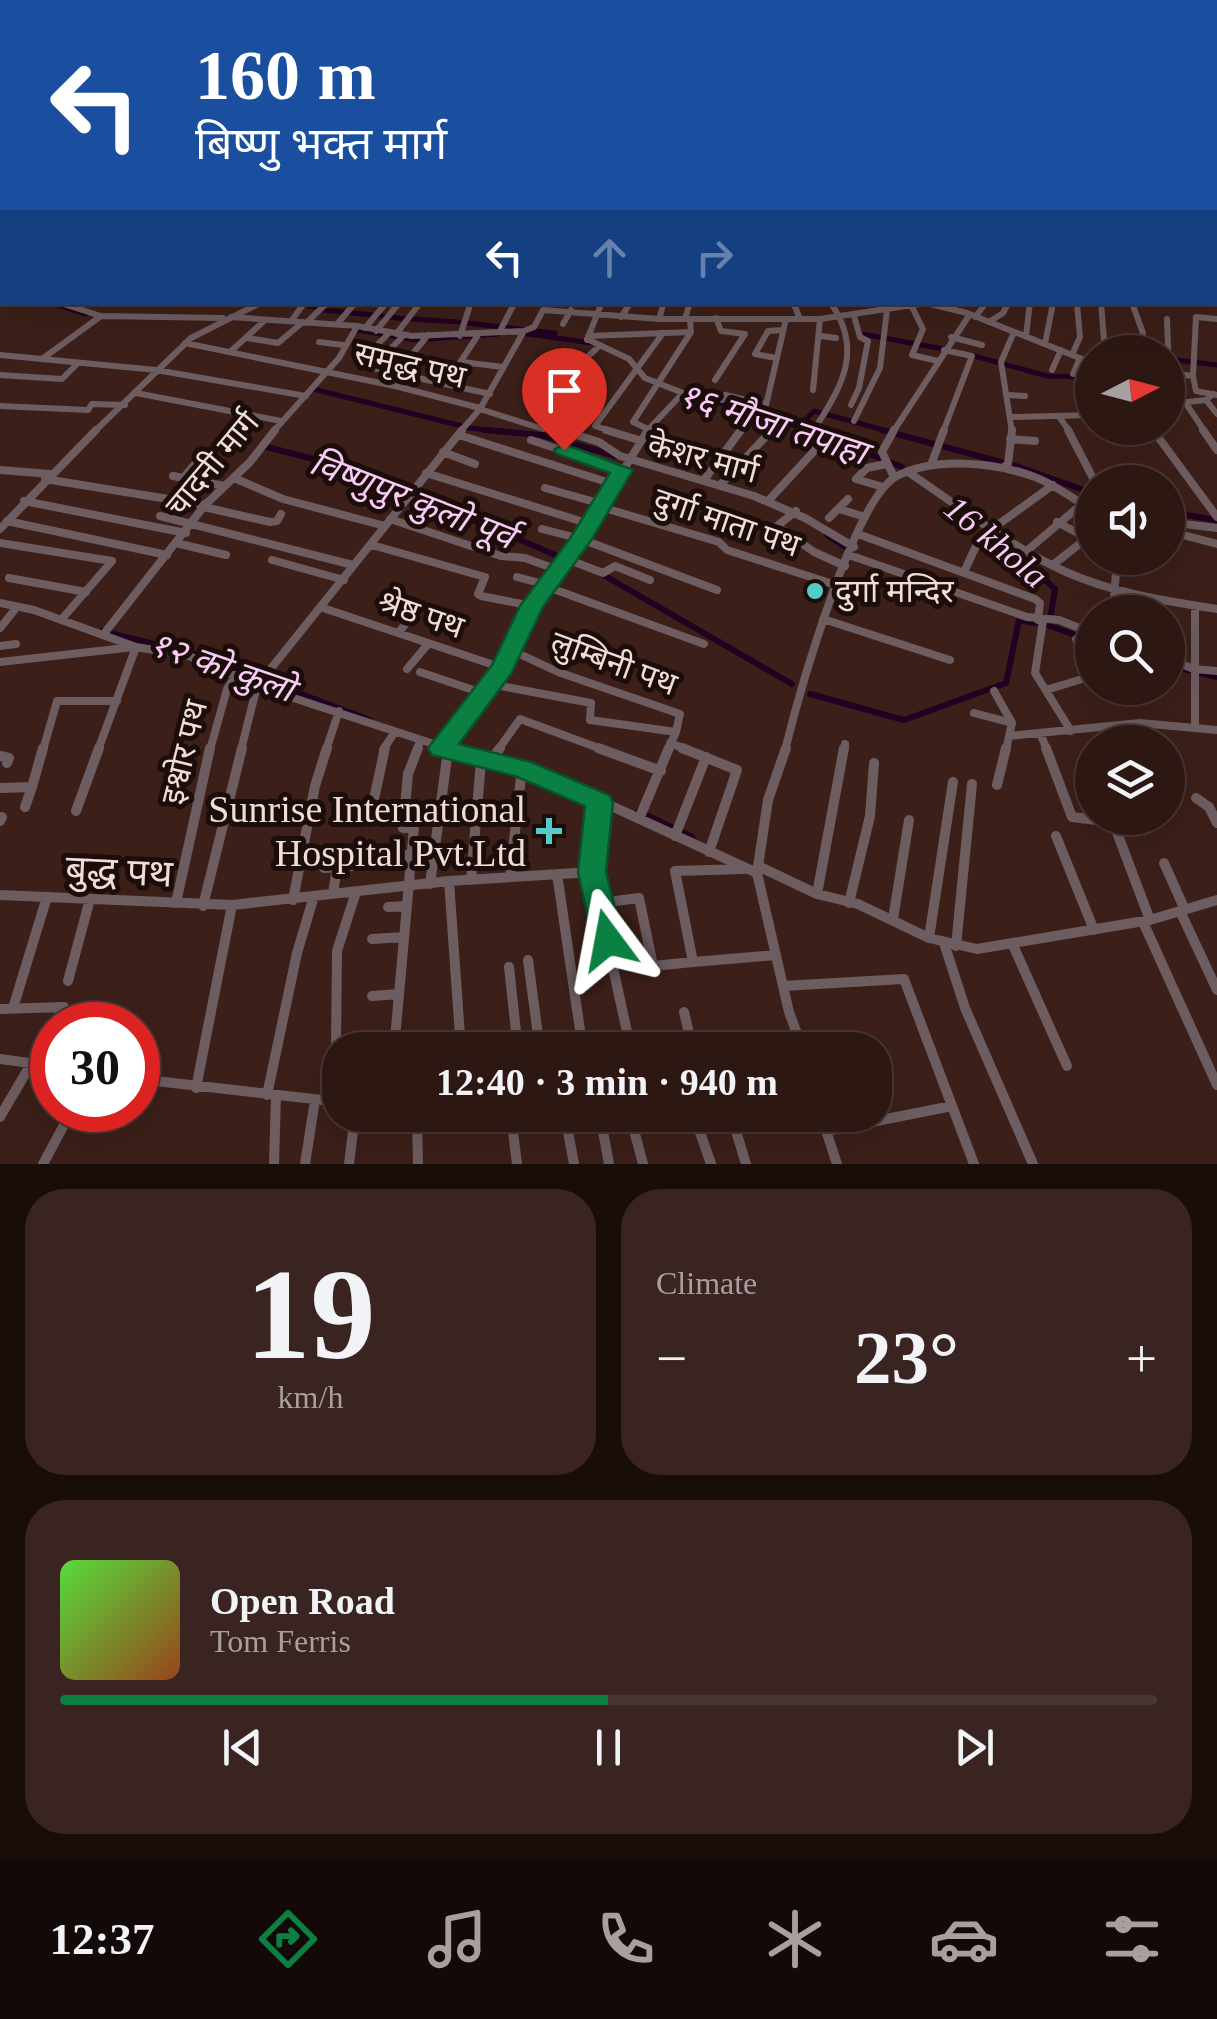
<!DOCTYPE html>
<html lang="en">
<head>
<meta charset="utf-8">
<style>
	body { margin:0; font-family:"Times New Roman","Noto Sans Devanagari",serif; background:#392421; color:#f1f3f6; height:100vh; display:flex; flex-direction:column; font-size:38px; white-space:nowrap }
	* { box-sizing:border-box; margin:0 }
	p { font-size:32px; color:#a79fa0 }
	.icon { flex:none; width:55px; height:55px; fill:none; stroke:currentColor; stroke-width:2; stroke-linecap:round; stroke-linejoin:round }
	.map { position:relative; height:1164px; overflow:hidden }
	.details { display:flex; flex-direction:column; gap:25px; padding:25px; background:#190d0a; flex:1 }
	.details>* { flex:none }
	.guide { position:absolute; left:0px; top:0px; width:1218px; height:305px; box-shadow:0 10px 40px #0002,0 0 0 2px #483633; background:#1a4fa0; color:#fff; overflow:hidden }
	.needle { width:65px; rotate:84deg }
	.fabs { position:absolute; left:1075px; top:335px; display:grid; gap:20px }
	.fabs a { display:grid; place-items:center; width:110px; height:110px; border-radius:50%; background:#2d1713; box-shadow:0 10px 40px #0002,0 0 0 2px #483633; font-size:50px }
	.speed { position:absolute; left:30px; top:1002px; display:flex; gap:20px; font-size:50px; font-weight:700; text-align:center }
	.speed>* { display:grid; place-content:center; width:130px; height:130px; border-radius:50%; background:#2d1713; box-shadow:0 10px 40px #0002,0 0 0 2px #483633; line-height:1 }
	.speed .limit { border:15px solid #d22; background:#fff; color:#111 }
	.pin { position:absolute; display:grid; place-items:center; width:85px; height:85px; color:#fff; margin:-102px -42px; border-radius:50% 50% 50% 0; rotate:-45deg; box-shadow:0 0 10px #0007 }
	.pin .icon { rotate:45deg }
	.me { position:absolute; width:110px; margin:-55px; rotate:347deg; stroke-linejoin:round; filter:drop-shadow(0 0 8px #0008) }
	.turn { display:flex; align-items:center; gap:35px; height:210px; padding:0 30px; font-size:45px }
	.turn .icon { width:130px; height:130px; stroke-width:2.5 }
	.turn b { display:block; font-size:70px; line-height:85px }
	.lanes { display:flex; align-items:center; height:95px; padding:0 30px; background:#0003; justify-content:center; gap:50px; direction:ltr }
	.lanes .off { opacity:.35 }
	.big { font-size:75px; font-weight:700; line-height:1.1 }
	.details .card { flex:1; display:flex; flex-direction:column; justify-content:center; gap:15px; min-width:0; padding:0 35px; border-radius:40px; background:#392421 }
	.details .dial { align-items:center; gap:0 }
	.dial b { font-size:130px; line-height:1 }
	.song { display:flex; align-items:center; gap:30px }
	.cover { width:120px; height:120px; border-radius:15px; background:linear-gradient(135deg,hsl(110 70% 55%),hsl(20 70% 35%)) }
	.played { height:10px; border-radius:5px; background:linear-gradient(90deg,#0b8043 50%,#483633 50%) }
	.keys { display:flex; justify-content:space-around; direction:ltr }
	.heat { display:flex; justify-content:space-between; align-items:center; font-size:55px; direction:ltr }
	.details .tiles { flex:1; display:grid; gap:25px; grid-template-columns:1fr 1fr }
	.card:last-child { grid-column:span 2 }
	.trip { position:absolute; left:322px; top:1032px; width:570px; height:100px; border-radius:40px; background:#2d1713; box-shadow:0 10px 40px #0002,0 0 0 2px #483633; font-weight:700; line-height:100px; text-align:center }
	.tab-bar { display:flex; height:160px; justify-content:space-around; align-items:center; background:#120908; color:#a79fa0 }
	.tab-bar .icon { width:70px; height:70px }
	.tab-bar .on { color:#0b8043 }
	.tab-bar b { font-size:45px; color:#f1f3f6 }
	.map>svg:first-child { display:block }
	.lines { fill:none; stroke-linecap:round; stroke-linejoin:round }
	.canal-far2 { stroke:#210121; stroke-width:5 }
	.canal-far1 { stroke:#210121; stroke-width:6 }
	.canal { stroke:#210121; stroke-width:9 }
	.minor-far3 { stroke:#6d5d61; stroke-width:5 }
	.minor-far2 { stroke:#6d5d61; stroke-width:6 }
	.minor-far1 { stroke:#6d5d61; stroke-width:8 }
	.minor { stroke:#6d5d61; stroke-width:10 }
	.route { fill:#0b8043; stroke:#07532c; stroke-width:2.5 }
	.poi-dot { fill:#54cdc8; stroke:#1a0d0a; stroke-width:4 }
	.labels { text-anchor:middle; dominant-baseline:central; stroke-width:10; stroke-linejoin:round; paint-order:stroke }
	.street-label { font-size:32px; fill:#f1dcd8; stroke:#1a0d0a }
	.poi-label { font-size:32px; fill:#f1dcd8; stroke:#1a0d0a; text-anchor:start }
	.water-label { font-size:35px; font-style:italic; fill:#f9cbf5; stroke:#1a0d0a }
	.near-poi-label { font-size:38px; fill:#f1dcd8; stroke:#1a0d0a; text-anchor:end }
	.near-street-label { font-size:38px; fill:#f1dcd8; stroke:#1a0d0a }
</style>
</head>
<body>
<div class="map">
<svg width="1217" height="1164" viewBox="0 0 1217 1164">
	<rect width="100%" height="100%" fill="#3c1f19"/>
	<g class="lines">
		<path class="canal-far2" d="M49,302L86,314
			M264,303L283,302
			M307,305L318,308
			M322,310L373,315
			M380,316L405,319
			M412,319L459,322
			M467,323L555,333
			M352,329L415,340L498,334
			M520,333L592,343
			M862,334L949,350
			M971,355L1047,376L1092,377
			M1168,359L1217,365
			M313,389L462,426
			M680,394L745,409L816,432
			M801,425L814,411L891,432
			M468,428L510,432"/>
		<path class="canal-far1" d="M484,430L541,435L616,456
			M809,430L902,467
			M882,430L1019,467L1092,493
			M263,446L313,459L412,495
			M443,507L560,557
			M1169,512L1217,520
			M827,535L850,550
			M1005,543L1055,589L1051,614
			M598,572L792,684
			M1047,625L1092,641
			M102,631L197,655L370,720
			M1168,665L1217,677
			M810,694L904,720L1006,683L1019,620L1035,623"/>
		<path class="canal" d="M639,813L691,838"/>
		<path class="minor-far3" d="M89,0L104,2
			M935,0L969,2
			M374,1L385,2
			M197,2H207
			M400,2H408"/>
		<path class="minor-far2" d="M57,302L101,316L223,318
			M793,302L800,319
			M1101,303L1105,352
			M1132,303L1143,333L1142,352
			M911,305L923,329L912,355L938,361
			M231,317L357,326L412,336L524,331L534,327L543,310L659,319H820L926,303L967,313L1092,363
			M621,317L631,302
			M975,317L987,302
			M659,319L664,302
			M685,319L690,302
			M1167,319L1169,374
			M292,320L305,302
			M307,322L328,302
			M989,322L1003,313L1009,302
			M337,324L356,302
			M563,324L571,310
			M365,328L387,302
			M376,331L400,302
			M500,331L515,302
			M396,334L421,302
			M460,336L471,302
			M588,336L691,332
			M821,336L836,338
			M1026,336L1030,302
			M951,337L982,345
			M247,338L278,343L303,322
			M587,339L629,359L645,378L683,393L646,432
			M587,340L602,302
			M319,342L343,345
			M185,343L395,386L480,408
			M1045,344L1053,303
			M230,352L264,321
			M0,355L156,370L306,396
			M1072,355L1080,337L1077,304
			M364,358L389,333
			M776,358L755,354L768,331L783,330
			M42,359L101,316
			M462,362L503,367
			M372,368L404,335
			M373,368L490,394
			M1052,370L1061,350
			M397,373L428,335
			M1168,373L1193,376L1196,391L1217,395
			M1073,374L1080,358
			M0,375L62,379L77,364
			M1193,376L1196,317L1217,319
			M1088,378L1092,392
			M715,380L745,334L721,331L716,318
			M446,384L478,335
			M813,390L820,319
			M136,393L281,421
			M548,395L597,348
			M1007,395L1025,396
			M722,400L725,395L765,404
			M1206,400L1217,414
			M1185,402L1205,432
			M1168,404L1206,400L1213,394
			M851,405L859,388L868,341L860,337L854,316
			M0,406L88,410L92,404L125,405
			M480,409L543,429L550,426L568,432
			M1012,417L1092,415
			M763,418L786,319
			M1060,418L1070,432
			M854,421L880,368L887,310
			M817,425C845,382 862,347 830,302
			M1152,428L1155,432
			M648,429L633,422L691,332L690,320
			M94,432L191,338L262,302
			M273,432L339,358L357,326
			M460,432L480,409L524,331
			M614,432L595,426L663,333
			M739,432L752,415L779,422L770,432
			M893,432L970,314
			M943,432L972,356L944,350
			M1012,432L1001,362L1014,332"/>
		<path class="minor-far1" d="M561,430L599,442L620,456L754,496L805,518L854,547
			M606,430L642,441
			M894,430L882,452L894,477
			M1068,430L1095,482
			M1153,430L1217,517
			M1203,430L1217,450
			M459,435L613,484
			M1010,439L1035,441
			M531,440L622,470
			M443,452L475,464
			M931,465L944,430
			M1004,467L1008,464L1012,430
			M0,470L50,474
			M908,472C959,506 1010,547 1066,572C1113,593 1166,601 1217,609
			M426,473L590,524
			M173,476L224,486
			M183,478L195,464
			M234,478L283,499L385,526
			M45,479L205,505
			M704,480L741,430
			M721,484L772,430
			M883,487L856,479L867,468L886,464
			M545,488L602,504
			M408,494L447,509
			M24,501L186,533
			M768,501L828,436
			M204,507L270,522L277,521L281,514
			M601,507L719,542L727,550L836,585
			M1168,507L1177,525
			M839,509L865,517
			M796,511L777,526L814,552L845,566
			M160,516L353,565
			M829,518L848,499
			M390,519L501,556L525,558L558,570
			M7,521L167,555
			M1176,523L1217,528
			M0,529L96,430
			M542,529L581,539L717,590
			M992,529L1053,485
			M1168,531L1217,544
			M858,534L1035,599L1040,603L1038,620
			M0,543L112,561L61,620
			M176,543L226,555
			M372,545L485,577L478,594L481,596L532,606
			M1030,548L1082,504
			M849,555L1027,617L1059,620L1092,633
			M567,559L603,573L615,566L650,580
			M272,560L344,580
			M1054,564L1087,538L1057,522
			M964,572L977,544
			M517,577L547,585
			M9,578L86,592
			M545,586L704,644
			M0,603L34,610L136,647L189,656L257,686L452,750
			M1195,607V724
			M323,608L503,668
			M1113,612L1117,558
			M823,619L950,660
			M1043,621L1035,673L1071,731
			M0,628L17,607
			M399,632L415,612
			M103,635L205,505L250,462L275,430
			M1076,639L1092,668
			M0,646L16,644
			M511,650L558,672L680,714L676,732
			M1168,659L1194,669L1217,671
			M0,662L134,647
			M407,669L428,644
			M420,672L482,693
			M490,684L591,703L590,720L676,732L668,750
			M1046,690L1092,676
			M994,691L1012,723L1009,736L1140,723L1217,730
			M974,713L1012,723
			M1140,725L1142,742
			M1040,733L1047,750
			M670,743L688,750
			M441,748L503,668L532,606L581,539L648,430
			M43,750L57,701H117
			M98,750L136,647
			M210,750L227,689L236,675
			M241,750L257,686L462,430
			M326,750L339,711
			M383,750L394,733
			M417,750L420,741
			M498,750L520,719L604,750
			M785,750C798,698 853,499 897,476C934,457 993,462 1032,476C1053,483 1073,499 1092,510
			M844,750L845,744
			M1006,750L1009,736"/>
		<path class="minor" d="M444,748L557,781L757,873
			M598,748L661,771
			M682,748L737,770L709,852
			M786,748L768,800L757,873L789,1012L803,1050
			M1046,748L1072,817L1113,822L1150,920
			M0,756L9,758L7,763
			M489,763L500,748
			M997,785L1006,748
			M0,788L32,787L43,748
			M1196,798L1209,807L1217,823
			M374,799L385,748
			M599,802L592,872L631,1050
			M25,807L32,787
			M76,811L99,748
			M639,819L669,748
			M0,821L2,817
			M675,836L706,757
			M1056,836L1094,930
			M388,857L412,854
			M1164,863L1185,910
			M758,866L817,894L858,904L929,938L977,949L1150,920L1217,900
			M324,868L353,866
			M744,869L675,871L693,962L776,955
			M557,874L583,1050
			M510,877L522,768
			M471,880L481,761
			M449,881L461,1050
			M430,884L448,750
			M333,894L337,867
			M817,894L844,748
			M0,895L232,905L449,881L592,872
			M293,900L315,786L327,748
			M176,903L210,748
			M600,903L639,898L653,966L693,962
			M849,903L870,816L874,763
			M203,906L242,748
			M388,907L407,906
			M1180,911L1217,990
			M893,919L909,820
			M1143,922L1217,1085
			M929,938L953,782
			M372,939L404,937
			M944,943L965,1008L1033,1164
			M1012,943L1067,1066
			M956,946L972,784
			M528,960L540,1050
			M509,967L518,1050
			M68,981L90,899
			M783,986L904,979L974,1164
			M372,996L399,994
			M13,1008L47,897
			M0,1009L64,1007L54,1025
			M684,1012L693,1050
			M394,1050L414,827L403,828L408,774L418,748
			M0,1059L52,1066
			M138,1079L340,1102
			M196,1088L232,905
			M267,1095L297,953L314,896
			M330,1100L336,1045L337,951L356,892
			M417,1115L418,1164
			M511,1115L517,1164
			M565,1115L574,1164
			M600,1115L609,1164
			M630,1115L643,1164
			M694,1115L711,1164
			M731,1115L746,1164
			M821,1115L837,1164
			M0,1117L52,1028
			M826,1131L952,1106
			M43,1164L72,1110
			M274,1164L276,1095
			M305,1164L315,1100
			M349,1164L355,1115"/>
	</g>
	<path class="route" d="M564,444L633,470L592,539L543,607L511,674L459,744L531,762L609,795L613,802L606,872L623,940L618,948L608,951L597,948L593,940L578,872L585,806L515,776L432,755L428,748L492,665L520,606L571,537L610,473L557,454L554,450Z"/>
	<g class="poi-dot">
		<circle cx="815" cy="591" r="10"/>
		<path d="M544 816h10v10h10v10h-10v10h-10v-10h-10v-10h10z"/>
	</g>
	<g class="labels">
		<g class="street-label">
			<text transform="translate(410 365) rotate(13)">समृद्ध पथ</text>
			<text transform="translate(703 458) rotate(15)">केशर मार्ग</text>
			<text transform="translate(212 464) rotate(-50)">चादनी मार्ग</text>
			<text transform="translate(727 522) rotate(19)">दुर्गा माता पथ</text>
			<text transform="translate(421 614) rotate(19)">श्रेष्ठ पथ</text>
			<text transform="translate(614 663) rotate(20)">लुम्बिनी पथ</text>
			<text transform="translate(184 752) rotate(-76)">इश्वोर पथ</text>
		</g>
		<g class="poi-label">
			<text x="835" y="591">दुर्गा मन्दिर</text>
		</g>
		<g class="water-label">
			<text transform="translate(773 424) rotate(18)">१६ मौजा तपाहा</text>
			<text transform="translate(412 500) rotate(21)">विष्णुपुर कुलो पूर्व</text>
			<text transform="translate(996 542) rotate(40)">16 khola</text>
			<text transform="translate(222 667) rotate(19)">१२ को कुलो</text>
		</g>
		<g class="near-poi-label">
			<text x="526" y="809">Sunrise International<tspan x="526" dy="44">Hospital Pvt.Ltd</tspan></text>
		</g>
		<g class="near-street-label">
			<text transform="translate(119 871) rotate(3)">बुद्ध पथ</text>
		</g>
	</g>
</svg>
<div class="fabs">
<a><svg class="needle" viewBox="-14 -14 28 28"><path d="M0-13l5 13h-10z" fill="#e53935"/><path d="M0 13l5-13h-10z" fill="#a79fa0"/></svg></a>
<a><svg class="icon" aria-label="sound" viewBox="0 0 24 24"><path d="M4 9h4l5-4v14l-5-4H4zM17 9q2 3 0 6"/></svg></a>
<a><svg class="icon" aria-label="search" viewBox="0 0 24 24"><circle cx="10" cy="10" r="6"/><path d="M15 15l6 6"/></svg></a>
<a><svg class="icon" aria-label="layers" viewBox="0 0 24 24"><path d="M12 4l9 5-9 5-9-5zM3 14l9 5 9-5"/></svg></a>
</div>
<div class="speed"><div class="limit">30</div></div>
<div class="pin" style="left:564px;top:450px;background:#d93025"><svg class="icon" aria-label="arrive" viewBox="0 0 24 24"><path d="M6 21V4h12l-3 4 3 4H6"/></svg></div>
<svg class="me" style="left:608px;top:940px" viewBox="-20 -20 40 40"><path d="M0-17L14 15 0 8-14 15z" fill="#0b8043" stroke="#fff" stroke-width="4"/></svg>
<div class="trip">12:40 · 3 min · 940 m</div>
<div class="guide">
<div class="turn"><svg class="icon" aria-label="left" viewBox="0 0 24 24"><path d="M17 20v-9H6M10 6l-5 5 5 5"/></svg><div><b>160 m</b>बिष्णु भक्त मार्ग</div></div>
<div class="lanes"><svg class="icon" aria-label="left" viewBox="0 0 24 24"><path d="M17 20v-9H6M10 6l-5 5 5 5"/></svg><svg class="icon off" aria-label="ahead" viewBox="0 0 24 24"><path d="M12 20V5M6 11l6-6 6 6"/></svg><svg class="icon off" aria-label="right" viewBox="0 0 24 24"><path d="M7 20v-9h11M14 6l5 5-5 5"/></svg></div>
</div>
</div>
<section class="details">
<div class="tiles">
<div class="card dial"><b>19</b><p>km/h</p></div>
<div class="card"><p>Climate</p>
<div class="heat"><a>−</a><b class="big">23°</b><a>+</a></div>
</div>
<div class="card">
<div class="song"><i class="cover"></i><div><b>Open Road</b><p>Tom Ferris</p></div></div>
<div class="played"></div>
<div class="keys"><svg class="icon" aria-label="previous" viewBox="0 0 24 24"><path d="M18 5L8 12l10 7zM5 5v14"/></svg><svg class="icon" aria-label="pause" viewBox="0 0 24 24"><path d="M8 5v14M16 5v14"/></svg><svg class="icon" aria-label="next" viewBox="0 0 24 24"><path d="M6 5l10 7-10 7zM19 5v14"/></svg></div>
</div>
</div>
</section>
<nav class="tab-bar">
<b>12:37</b>
<svg class="icon on" aria-label="directions" viewBox="0 0 24 24"><path d="M12 3l9 9-9 9-9-9zM9 14v-3h6M13 9l2 2-2 2"/></svg>
<svg class="icon" aria-label="music" viewBox="0 0 24 24"><path d="M9 18V5l10-2v13"/><circle cx="6" cy="18" r="3"/><circle cx="16" cy="16" r="3"/></svg>
<svg class="icon" aria-label="phone" viewBox="0 0 24 24"><path d="M5 4h4l2 5-3 2q2 4 5 5l2-3 5 2v4C11 20 4 13 5 4z"/></svg>
<svg class="icon" aria-label="climate" viewBox="0 0 24 24"><path d="M12 3v18M4 7l16 10M4 17L20 7"/></svg>
<svg class="icon" aria-label="car" viewBox="0 0 24 24"><path d="M5 17H2v-5l4-1 3-4h7l3 4 3 1v5h-3M9 17h6M6 11h13"/><circle cx="7" cy="17" r="2"/><circle cx="17" cy="17" r="2"/></svg>
<svg class="icon" aria-label="filters" viewBox="0 0 24 24"><path d="M4 7h16M4 17h16"/><circle cx="9" cy="7" r="2"/><circle cx="15" cy="17" r="2"/></svg>
</nav>
</body>
</html>
